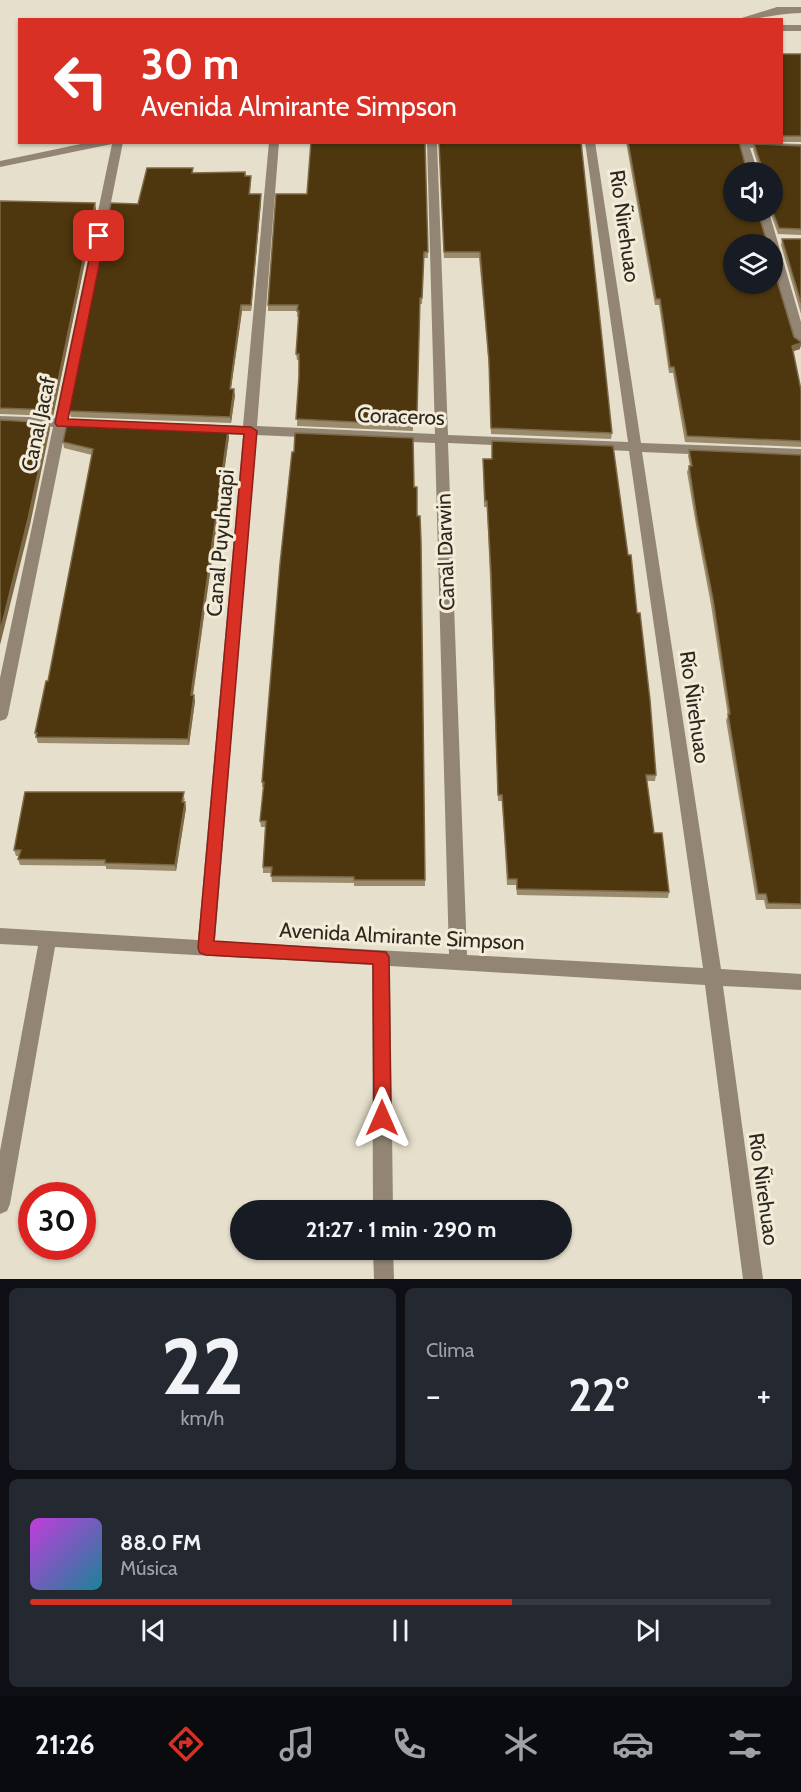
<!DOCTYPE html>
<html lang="es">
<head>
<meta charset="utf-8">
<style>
	body { margin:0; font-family:Cabin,sans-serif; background:#242831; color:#f1f3f6; height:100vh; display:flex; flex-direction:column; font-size:22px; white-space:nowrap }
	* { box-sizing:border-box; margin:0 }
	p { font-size:20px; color:#9ea1a6 }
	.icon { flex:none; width:33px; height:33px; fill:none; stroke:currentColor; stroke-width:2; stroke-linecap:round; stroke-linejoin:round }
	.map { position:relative; height:1279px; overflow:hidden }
	.sheet { display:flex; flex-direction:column; gap:9px; padding:9px; background:#0d0f14; flex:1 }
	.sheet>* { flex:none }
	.top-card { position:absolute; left:18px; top:18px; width:765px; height:126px; border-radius:0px; box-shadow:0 2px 4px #0004; background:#d93025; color:#fff; overflow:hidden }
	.fabs { position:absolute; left:723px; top:162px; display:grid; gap:12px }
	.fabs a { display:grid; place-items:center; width:60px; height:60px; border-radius:50%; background:#171b24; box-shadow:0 2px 4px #0004; font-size:30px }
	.speed { position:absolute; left:18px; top:1182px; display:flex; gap:12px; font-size:30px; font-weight:700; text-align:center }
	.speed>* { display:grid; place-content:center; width:78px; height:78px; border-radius:50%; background:#171b24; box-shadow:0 2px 4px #0004; line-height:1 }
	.speed .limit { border:9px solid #d22; background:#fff; color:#111 }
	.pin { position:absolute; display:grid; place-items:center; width:51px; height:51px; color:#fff; margin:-26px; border-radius:12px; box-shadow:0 3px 9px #0006 }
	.me { position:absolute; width:66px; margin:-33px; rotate:0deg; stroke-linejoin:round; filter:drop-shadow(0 0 4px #0008) }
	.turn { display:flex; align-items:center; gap:21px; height:126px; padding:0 24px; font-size:27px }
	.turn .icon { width:78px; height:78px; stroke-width:2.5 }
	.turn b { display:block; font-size:42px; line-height:51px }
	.big { font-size:45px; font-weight:700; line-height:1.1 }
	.sheet .widget { flex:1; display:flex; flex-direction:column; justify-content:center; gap:9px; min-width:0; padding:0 21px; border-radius:9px; background:#242831 }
	.sheet .dial { align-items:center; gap:0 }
	.dial b { font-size:78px; line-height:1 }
	.song { display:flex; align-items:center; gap:18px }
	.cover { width:72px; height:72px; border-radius:9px; background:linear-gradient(135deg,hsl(290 70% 55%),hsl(190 70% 35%)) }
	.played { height:6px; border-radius:3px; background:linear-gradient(90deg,#d93025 65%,#363941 65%) }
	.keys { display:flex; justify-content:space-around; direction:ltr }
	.heat { display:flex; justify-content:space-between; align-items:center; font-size:33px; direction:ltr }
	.sheet .tiles { flex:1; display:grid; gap:9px; grid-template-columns:1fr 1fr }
	.widget:last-child { grid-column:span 2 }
	.trip { position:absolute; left:230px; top:1200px; width:342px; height:60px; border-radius:30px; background:#171b24; box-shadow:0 2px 4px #0004; font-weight:700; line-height:60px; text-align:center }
	.dock { display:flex; height:96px; justify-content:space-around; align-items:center; background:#090b0e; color:#9ea1a6 }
	.dock .icon { width:42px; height:42px }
	.dock .active { color:#d93025 }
	.dock b { font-size:27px; color:#f1f3f6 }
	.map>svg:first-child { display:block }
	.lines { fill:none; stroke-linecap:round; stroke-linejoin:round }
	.minor { fill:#928574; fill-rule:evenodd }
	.wall { fill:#9a8b6c }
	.shaded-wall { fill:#7c6947 }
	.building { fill:#4e370e; stroke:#7c6947; stroke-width:1.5 }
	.route { fill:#d93025; stroke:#8d1f18; stroke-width:1.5 }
	.labels { text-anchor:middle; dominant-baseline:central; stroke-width:6; stroke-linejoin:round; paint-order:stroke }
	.street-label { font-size:21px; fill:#2b2820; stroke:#f4ecd8 }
</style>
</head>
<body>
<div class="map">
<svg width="801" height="1279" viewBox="0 0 801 1279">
	<rect width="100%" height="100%" fill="#e6dfcb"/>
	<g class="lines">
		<path class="minor" d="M777,7H801V13C778,13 758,20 735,20Z
			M782,25H801V31H782Z
			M90,142H123L68,419L243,426L269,142H279L257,426L435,434L427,142H437L448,435L628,442L585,142H595L641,443L801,449V459L642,452L721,969L801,974V990L723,986L763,1279H743L705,985L390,966L393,1210H373L372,965L55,947L10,1204L7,1211L0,1214V1151L38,946L0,944V928L198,940L243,435L66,427L8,715L6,719L0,721V678L53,427L0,424V416L55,418L112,144L0,167V161ZM256,435L435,443L449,954L215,941ZM448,443L629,451L703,968L467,955Z
			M738,142L801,144V150L750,148L758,172H747Z
			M758,212H769L801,322V347L795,343L772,265V244H767Z
			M373,1250H393L394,1279H374Z"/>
	</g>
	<path class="wall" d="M782,54H801V142H782Z
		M425,142L428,258H424L422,304H420L417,419H413V431L297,426L299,360H297L296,354L299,317H297V311H268V305L307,194Z
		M439,142L612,433L611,439L491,434L489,367L479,258H444Z
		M626,142H739L746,167L759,168L753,150L754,144L801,146V235L778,234L770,212H772V172L734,244L794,337L800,349L793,351L801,390V447L685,442L673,373H669L659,305H655Z
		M245,172L246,176L251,182L250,194L261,201L251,311H242L231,389L235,395L231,423L71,417L69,411L138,204L193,173Z
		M0,201L96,209L53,416L0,414Z
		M782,239H801V314L781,245Z
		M228,430L229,437L193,695L195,701L189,745L38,743L35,733L48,681L92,455L64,448L63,442Z
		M492,441L656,775L655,781H647L654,833L669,892L668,898L517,895L516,885H507L502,801H498L490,579L487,507H484L483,459H492Z
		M689,450L801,455V909H766L764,900H756L726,720L728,716L711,605L696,525L687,472L689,466H690L688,456Z
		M414,487L421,541L425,886H354V883L272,882L271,873H263V867L265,827H261L260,821L264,787H262V782Z
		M185,798L184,802L186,808L176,871L106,869V866L20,865L18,859L19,856H16L14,850Z"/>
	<path class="shaded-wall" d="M261,194V201L251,311V305Z
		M95,203L96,209L53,416L52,410Z
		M241,305L242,311L230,395V389Z
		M801,343L800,349L791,352L792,346Z
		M234,389L235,395L231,423L230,417Z
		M49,423L50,429L30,525L0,645V632Z
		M228,430L229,437L192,701L191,695Z
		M194,695L195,701L189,745L188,739Z
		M185,802L186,808L176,871L175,865Z"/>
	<path class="building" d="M782,54H801V136H782Z
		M311,142H425L428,252H424L422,298H420L417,412H413V425L296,419L299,376V354H296L299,311H297L298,305H268L276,194H307Z
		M439,142H581L612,433L491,428L489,361L480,252H444Z
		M628,142H739L746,167L759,168L761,165L754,144L801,146V229L779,228L772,210V172H734V212H758L766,239L771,240V244H734V284H772V264L794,337L801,342V343L792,346L801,390V441L687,436L674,367H670L660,299H656Z
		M147,168H193L192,173L245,172V176H251L249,194H261L251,305H241L230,389H234L230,417L69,411L111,203L138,204Z
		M0,201L95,203L52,410L0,408Z
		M782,239H801V303Z
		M0,420L49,423L28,519L0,632Z
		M67,423L228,430L191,695H194L188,739L36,737L37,733H35L46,681H48L93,449L63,442Z
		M295,433L413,438L414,487H417V516H420L421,541L425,880H354V877L271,876L272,867H263L266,821H260L264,782H262L280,564L292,452H294Z
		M492,441L613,446L628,555H631L637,613H640L650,700L656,775H646L654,833H662L669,892L517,889V879H508L502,795H498L491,573L487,501H485L483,459H492Z
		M689,450L801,455V904L768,903L766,894H758L728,714H730L713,599L697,519L689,466H692Z
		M25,792H184L182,802H185L175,865L105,863V860L18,859L21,850H14Z"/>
	<path class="route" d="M99,233L105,236L68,419L251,427L257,431L214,941L386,952L389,957L391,1118L388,1124L382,1127L376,1124L374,1118L373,964L206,955L200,953L198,948L244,434L57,426L55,423L94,236Z"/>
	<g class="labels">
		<g class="street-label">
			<text transform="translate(625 226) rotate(82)">Río Ñirehuao</text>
			<text transform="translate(401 416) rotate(2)">Coraceros</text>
			<text transform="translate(38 424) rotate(-78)">Canal Jacaf</text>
			<text transform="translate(220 543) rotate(-85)">Canal Puyuhuapi</text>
			<text transform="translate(445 552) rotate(-92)">Canal Darwin</text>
			<text transform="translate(695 707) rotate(82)">Río Ñirehuao</text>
			<text transform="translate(402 936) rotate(3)">Avenida Almirante Simpson</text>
			<text transform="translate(764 1189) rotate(82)">Río Ñirehuao</text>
		</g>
	</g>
</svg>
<div class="fabs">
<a><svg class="icon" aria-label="sound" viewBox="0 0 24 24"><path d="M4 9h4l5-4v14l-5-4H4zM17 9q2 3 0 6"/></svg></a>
<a><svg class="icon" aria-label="layers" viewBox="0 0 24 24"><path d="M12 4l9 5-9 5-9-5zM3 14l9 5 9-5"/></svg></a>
</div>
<div class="speed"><div class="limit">30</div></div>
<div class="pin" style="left:99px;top:236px;background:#d93025"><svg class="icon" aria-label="arrive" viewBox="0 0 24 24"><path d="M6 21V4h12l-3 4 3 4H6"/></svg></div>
<svg class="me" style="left:382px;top:1118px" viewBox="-20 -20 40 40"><path d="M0-17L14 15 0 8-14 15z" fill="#d93025" stroke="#fff" stroke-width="4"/></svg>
<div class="trip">21:27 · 1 min · 290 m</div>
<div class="top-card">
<div class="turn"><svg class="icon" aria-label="left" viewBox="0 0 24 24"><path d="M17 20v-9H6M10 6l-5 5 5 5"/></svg><div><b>30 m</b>Avenida Almirante Simpson</div></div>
</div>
</div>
<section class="sheet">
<div class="tiles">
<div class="widget dial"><b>22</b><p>km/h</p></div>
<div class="widget"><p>Clima</p>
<div class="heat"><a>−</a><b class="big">22°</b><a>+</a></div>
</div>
<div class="widget">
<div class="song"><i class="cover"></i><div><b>88.0 FM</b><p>Música</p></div></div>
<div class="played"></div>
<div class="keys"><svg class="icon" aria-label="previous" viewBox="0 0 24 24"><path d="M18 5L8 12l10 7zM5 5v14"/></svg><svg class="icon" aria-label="pause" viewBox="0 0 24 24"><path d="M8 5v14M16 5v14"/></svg><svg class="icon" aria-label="next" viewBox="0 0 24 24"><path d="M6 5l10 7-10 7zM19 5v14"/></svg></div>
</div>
</div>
</section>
<nav class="dock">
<b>21:26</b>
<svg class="icon active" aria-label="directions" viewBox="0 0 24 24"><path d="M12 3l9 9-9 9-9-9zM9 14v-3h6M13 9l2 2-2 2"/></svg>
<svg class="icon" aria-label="music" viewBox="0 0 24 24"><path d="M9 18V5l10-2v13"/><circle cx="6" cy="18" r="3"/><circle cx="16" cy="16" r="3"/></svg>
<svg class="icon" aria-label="phone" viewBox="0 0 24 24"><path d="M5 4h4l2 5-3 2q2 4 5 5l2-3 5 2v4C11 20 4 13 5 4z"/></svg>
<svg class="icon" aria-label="climate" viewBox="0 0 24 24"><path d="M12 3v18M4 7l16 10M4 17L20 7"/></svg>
<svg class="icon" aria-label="car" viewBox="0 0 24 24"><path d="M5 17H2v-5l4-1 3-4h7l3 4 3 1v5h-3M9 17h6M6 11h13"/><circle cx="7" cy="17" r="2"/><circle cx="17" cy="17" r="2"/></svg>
<svg class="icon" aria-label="filters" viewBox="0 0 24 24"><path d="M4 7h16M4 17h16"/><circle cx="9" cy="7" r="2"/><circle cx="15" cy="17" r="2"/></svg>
</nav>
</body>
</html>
